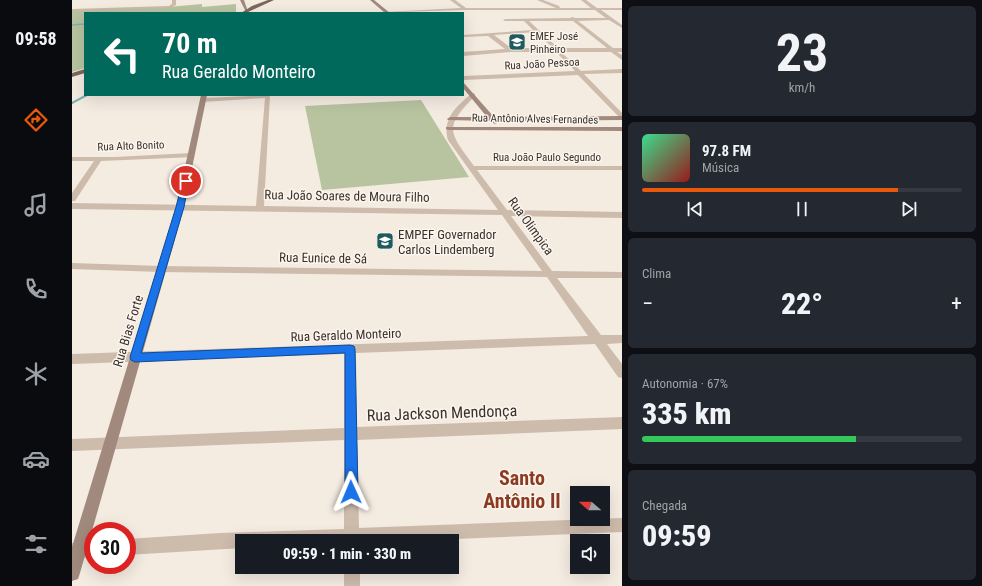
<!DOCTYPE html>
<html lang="pt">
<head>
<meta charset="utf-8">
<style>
	body { margin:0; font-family:"Roboto Condensed",sans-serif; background:#242831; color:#f1f3f6; height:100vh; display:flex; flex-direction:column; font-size:15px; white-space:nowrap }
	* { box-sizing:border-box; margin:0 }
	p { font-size:13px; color:#9ea1a6 }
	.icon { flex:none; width:22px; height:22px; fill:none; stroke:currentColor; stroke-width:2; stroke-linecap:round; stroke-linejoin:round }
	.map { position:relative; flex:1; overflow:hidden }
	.panel { display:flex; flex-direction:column; gap:6px; padding:6px; background:#0d0f14; width:360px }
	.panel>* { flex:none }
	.top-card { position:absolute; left:12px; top:12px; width:380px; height:84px; border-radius:0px; box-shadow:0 4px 16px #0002; background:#00695c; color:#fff; overflow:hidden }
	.needle { width:26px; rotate:290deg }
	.fabs { position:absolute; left:498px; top:486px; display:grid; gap:8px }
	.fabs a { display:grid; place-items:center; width:40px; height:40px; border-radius:0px; background:#171b24; box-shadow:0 4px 16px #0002; font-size:20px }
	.speed { position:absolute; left:12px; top:522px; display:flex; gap:8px; font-size:20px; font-weight:700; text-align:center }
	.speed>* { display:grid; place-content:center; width:52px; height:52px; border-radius:50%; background:#171b24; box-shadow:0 4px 16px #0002; line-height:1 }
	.speed .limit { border:6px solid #d22; background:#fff; color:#111 }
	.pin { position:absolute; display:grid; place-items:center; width:34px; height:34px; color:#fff; margin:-17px; border:2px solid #fff; border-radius:50%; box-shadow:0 1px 4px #0007 }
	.me { position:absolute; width:44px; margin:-22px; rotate:359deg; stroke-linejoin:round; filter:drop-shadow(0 0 3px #0008) }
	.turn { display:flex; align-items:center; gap:14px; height:84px; padding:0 12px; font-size:18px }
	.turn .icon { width:52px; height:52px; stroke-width:2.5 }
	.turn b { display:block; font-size:28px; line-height:34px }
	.big { font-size:30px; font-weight:800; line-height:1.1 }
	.panel .tile { flex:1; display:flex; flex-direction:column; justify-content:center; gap:6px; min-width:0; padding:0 14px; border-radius:6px; background:#242831 }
	.panel .dial { align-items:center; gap:0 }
	.dial b { font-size:52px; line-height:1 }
	.song { display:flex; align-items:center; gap:12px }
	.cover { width:48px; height:48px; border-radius:6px; background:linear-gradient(135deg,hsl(150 70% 55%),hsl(0 70% 35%)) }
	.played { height:4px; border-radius:2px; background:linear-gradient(90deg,#ea580c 80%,#363941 80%) }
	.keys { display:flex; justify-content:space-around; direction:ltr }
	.heat { display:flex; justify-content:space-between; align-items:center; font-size:22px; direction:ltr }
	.charge { height:6px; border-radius:3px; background:linear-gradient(90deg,#34c759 67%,#363941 0) }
	.trip { position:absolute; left:163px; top:534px; width:224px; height:40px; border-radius:0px; background:#171b24; box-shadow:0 4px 16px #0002; font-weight:800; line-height:40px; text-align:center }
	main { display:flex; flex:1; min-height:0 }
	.dock { display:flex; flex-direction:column; width:72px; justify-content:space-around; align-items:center; background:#090b0e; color:#9ea1a6 }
	.dock .icon { width:28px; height:28px }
	.dock .on { color:#ea580c }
	.dock b { font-size:18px; color:#f1f3f6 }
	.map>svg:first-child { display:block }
	.green { fill:#b8c4a0 }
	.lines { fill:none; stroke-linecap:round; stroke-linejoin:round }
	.stream-far1 { stroke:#7fb0b2; stroke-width:1.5 }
	.stream { stroke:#7fb0b2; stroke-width:2 }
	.street { fill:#cdbbac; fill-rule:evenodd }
	.secondary { fill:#a18a7d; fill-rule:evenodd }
	.primary { fill:#7d675c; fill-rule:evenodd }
	.route { fill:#1a73e8; stroke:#114b97 }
	.labels { text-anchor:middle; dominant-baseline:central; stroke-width:3; stroke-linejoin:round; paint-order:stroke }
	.far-poi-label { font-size:11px; fill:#3b302b; stroke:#fbf5ee; text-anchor:start }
	.far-street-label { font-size:11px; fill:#3b302b; stroke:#fbf5ee }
	.street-label { font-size:13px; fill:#3b302b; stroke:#fbf5ee }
	.poi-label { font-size:13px; fill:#3b302b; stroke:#fbf5ee; text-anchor:start }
	.near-street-label { font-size:16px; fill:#3b302b; stroke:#fbf5ee }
	.near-district-label { font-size:20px; font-weight:bold; fill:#8c3b22; stroke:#fbf5ee }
</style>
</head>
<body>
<main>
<nav class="dock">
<b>09:58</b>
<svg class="icon on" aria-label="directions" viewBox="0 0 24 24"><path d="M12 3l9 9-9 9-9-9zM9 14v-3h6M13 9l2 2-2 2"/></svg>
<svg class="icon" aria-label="music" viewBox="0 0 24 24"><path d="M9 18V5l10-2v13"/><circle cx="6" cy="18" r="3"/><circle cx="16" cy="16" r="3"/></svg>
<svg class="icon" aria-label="phone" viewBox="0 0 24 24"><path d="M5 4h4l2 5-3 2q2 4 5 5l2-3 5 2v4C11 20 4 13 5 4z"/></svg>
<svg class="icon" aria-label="climate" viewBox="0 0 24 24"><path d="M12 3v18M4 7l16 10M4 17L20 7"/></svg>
<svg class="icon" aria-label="car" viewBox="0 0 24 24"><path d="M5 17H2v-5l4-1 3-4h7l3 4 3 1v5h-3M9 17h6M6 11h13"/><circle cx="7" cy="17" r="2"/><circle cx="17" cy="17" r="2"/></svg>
<svg class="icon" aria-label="filters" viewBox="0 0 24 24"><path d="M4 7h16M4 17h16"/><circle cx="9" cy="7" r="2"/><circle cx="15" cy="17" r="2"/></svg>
</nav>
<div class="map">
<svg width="550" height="586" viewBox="0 0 550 586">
	<rect width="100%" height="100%" fill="#f4ebe1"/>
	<path class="green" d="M130,4V7L164,4V12L13,13V68L0,72V10L96,7Z
		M349,100L397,177L250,190L233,106Z"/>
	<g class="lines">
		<path class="stream-far1" d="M0,25L13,24"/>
		<path class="stream" d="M0,103L15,95"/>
		<path class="street" d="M100,0H104V5L98,8L0,11V9L97,6L100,4Z
			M378,0H383L394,8H484L465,0H471L487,6L488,8H519L509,0H514L525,8H550V10H529L550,25V28L537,20L506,21L541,48H550V52H545L550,55V60L539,52H489L509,71L550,69V73L512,74L550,113V119L548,118L506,75L391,80V76L503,71L484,52H438L391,56V52L433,49L416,36L391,37V35L461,30L452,21H431L433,19L498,18L500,17L503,18H534L523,10H393L294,13L389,8ZM457,21H501L535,48H486ZM464,32L481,48H439L422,35Z
			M401,93L403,94V96C371,128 377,132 402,166H550V170H405L435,210L550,212V218L439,216L480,271L550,272V278H485L529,335H550V343L535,344L550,364V378L546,377L523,344L284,353L285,427L550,417V429L285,440L287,528L550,518V532L335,541H170V548L55,555V539L148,533L272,529V440L0,451V439L272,428V354L0,364V354L516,336L475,277L89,272L0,269V263L89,266L470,271L430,215L0,209V203L184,206L193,98L131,102L128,100L131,98L198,95L192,206L426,210L376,140C371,123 379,112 391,101C394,98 397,95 401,93Z
			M119,153H122V157L29,161L3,201H0V193L22,161H0V157H43Z
			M21,541V557L0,559V543Z
			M272,567H288V586H272Z"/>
		<path class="secondary" d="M168,0H172L176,12H174Z
			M298,0H302L318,13H313Z
			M391,82L422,117L550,116V120L425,121V123L423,124L418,121L376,120L375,119L378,117H415L391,88Z
			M129,95H135L112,207L8,573L6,579L0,581V547L104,207Z
			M374,127H550V131L376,130L374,129Z"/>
		<path class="primary" d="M196,0H202L174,13H169L180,6Z
			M13,69V73L0,77V73Z"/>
	</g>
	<path class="route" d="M111,179L117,181L112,207L69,353L278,345L282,346L283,349L286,492L284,496L279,498L275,496L273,492V353L63,362L59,360L58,357L104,207Z"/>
	<defs>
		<g id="school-square" transform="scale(0.9)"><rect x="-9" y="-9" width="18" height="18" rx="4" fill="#1f5a5e" stroke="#fbf5ee"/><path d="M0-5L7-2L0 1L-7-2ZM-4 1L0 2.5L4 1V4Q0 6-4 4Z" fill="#fff"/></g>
	</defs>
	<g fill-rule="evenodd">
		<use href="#school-square" x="445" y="42"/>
		<use href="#school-square" x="313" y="241"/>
	</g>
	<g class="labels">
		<g class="far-poi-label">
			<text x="458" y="36">EMEF José<tspan x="458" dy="13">Pinheiro</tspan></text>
		</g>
		<g class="far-street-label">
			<text transform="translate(470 64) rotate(-3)">Rua João Pessoa</text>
			<text transform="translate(463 119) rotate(1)">Rua Antônio Alves Fernandes</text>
			<text transform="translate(59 146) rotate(-2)">Rua Alto Bonito</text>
			<text x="475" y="157">Rua João Paulo Segundo</text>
		</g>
		<g class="street-label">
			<text transform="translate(275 196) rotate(1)">Rua João Soares de Moura Filho</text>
			<text transform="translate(459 226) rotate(54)">Rua Olimpica</text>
			<text transform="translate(251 258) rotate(1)">Rua Eunice de Sá</text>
			<text transform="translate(56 331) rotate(-73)">Rua Bias Forte</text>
			<text transform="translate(274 335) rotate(-2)">Rua Geraldo Monteiro</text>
		</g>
		<g class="poi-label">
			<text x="326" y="234">EMPEF Governador<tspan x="326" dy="15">Carlos Lindemberg</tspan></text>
		</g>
		<g class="near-street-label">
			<text transform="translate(370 413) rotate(-2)">Rua Jackson Mendonça</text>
		</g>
		<g class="near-district-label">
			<text x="450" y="478">Santo<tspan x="450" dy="23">Antônio II</tspan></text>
		</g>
	</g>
</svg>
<div class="fabs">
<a><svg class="needle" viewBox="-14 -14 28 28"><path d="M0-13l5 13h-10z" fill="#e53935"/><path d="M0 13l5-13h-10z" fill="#9ea1a6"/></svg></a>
<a><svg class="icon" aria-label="sound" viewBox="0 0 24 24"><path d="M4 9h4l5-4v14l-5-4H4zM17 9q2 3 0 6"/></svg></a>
</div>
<div class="speed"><div class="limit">30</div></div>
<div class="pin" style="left:114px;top:181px;background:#d93025"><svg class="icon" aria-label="arrive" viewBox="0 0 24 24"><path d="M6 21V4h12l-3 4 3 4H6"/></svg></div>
<svg class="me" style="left:279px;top:492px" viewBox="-20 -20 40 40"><path d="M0-17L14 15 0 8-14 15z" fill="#1a73e8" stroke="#fff" stroke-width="4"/></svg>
<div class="trip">09:59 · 1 min · 330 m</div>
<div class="top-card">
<div class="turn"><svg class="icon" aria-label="left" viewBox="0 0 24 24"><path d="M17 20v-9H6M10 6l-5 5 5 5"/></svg><div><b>70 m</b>Rua Geraldo Monteiro</div></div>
</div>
</div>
<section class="panel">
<div class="tile dial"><b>23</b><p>km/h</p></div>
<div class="tile">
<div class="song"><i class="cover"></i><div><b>97.8 FM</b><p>Música</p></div></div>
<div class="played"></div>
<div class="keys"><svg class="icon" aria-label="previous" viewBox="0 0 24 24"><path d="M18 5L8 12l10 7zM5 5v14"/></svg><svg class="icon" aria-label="pause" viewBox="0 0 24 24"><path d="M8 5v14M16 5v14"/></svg><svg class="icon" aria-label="next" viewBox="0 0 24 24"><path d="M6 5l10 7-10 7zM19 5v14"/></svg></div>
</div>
<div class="tile"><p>Clima</p>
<div class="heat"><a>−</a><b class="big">22°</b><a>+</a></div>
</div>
<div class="tile"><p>Autonomia · 67%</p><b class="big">335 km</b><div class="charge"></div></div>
<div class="tile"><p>Chegada</p><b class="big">09:59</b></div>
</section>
</main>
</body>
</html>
